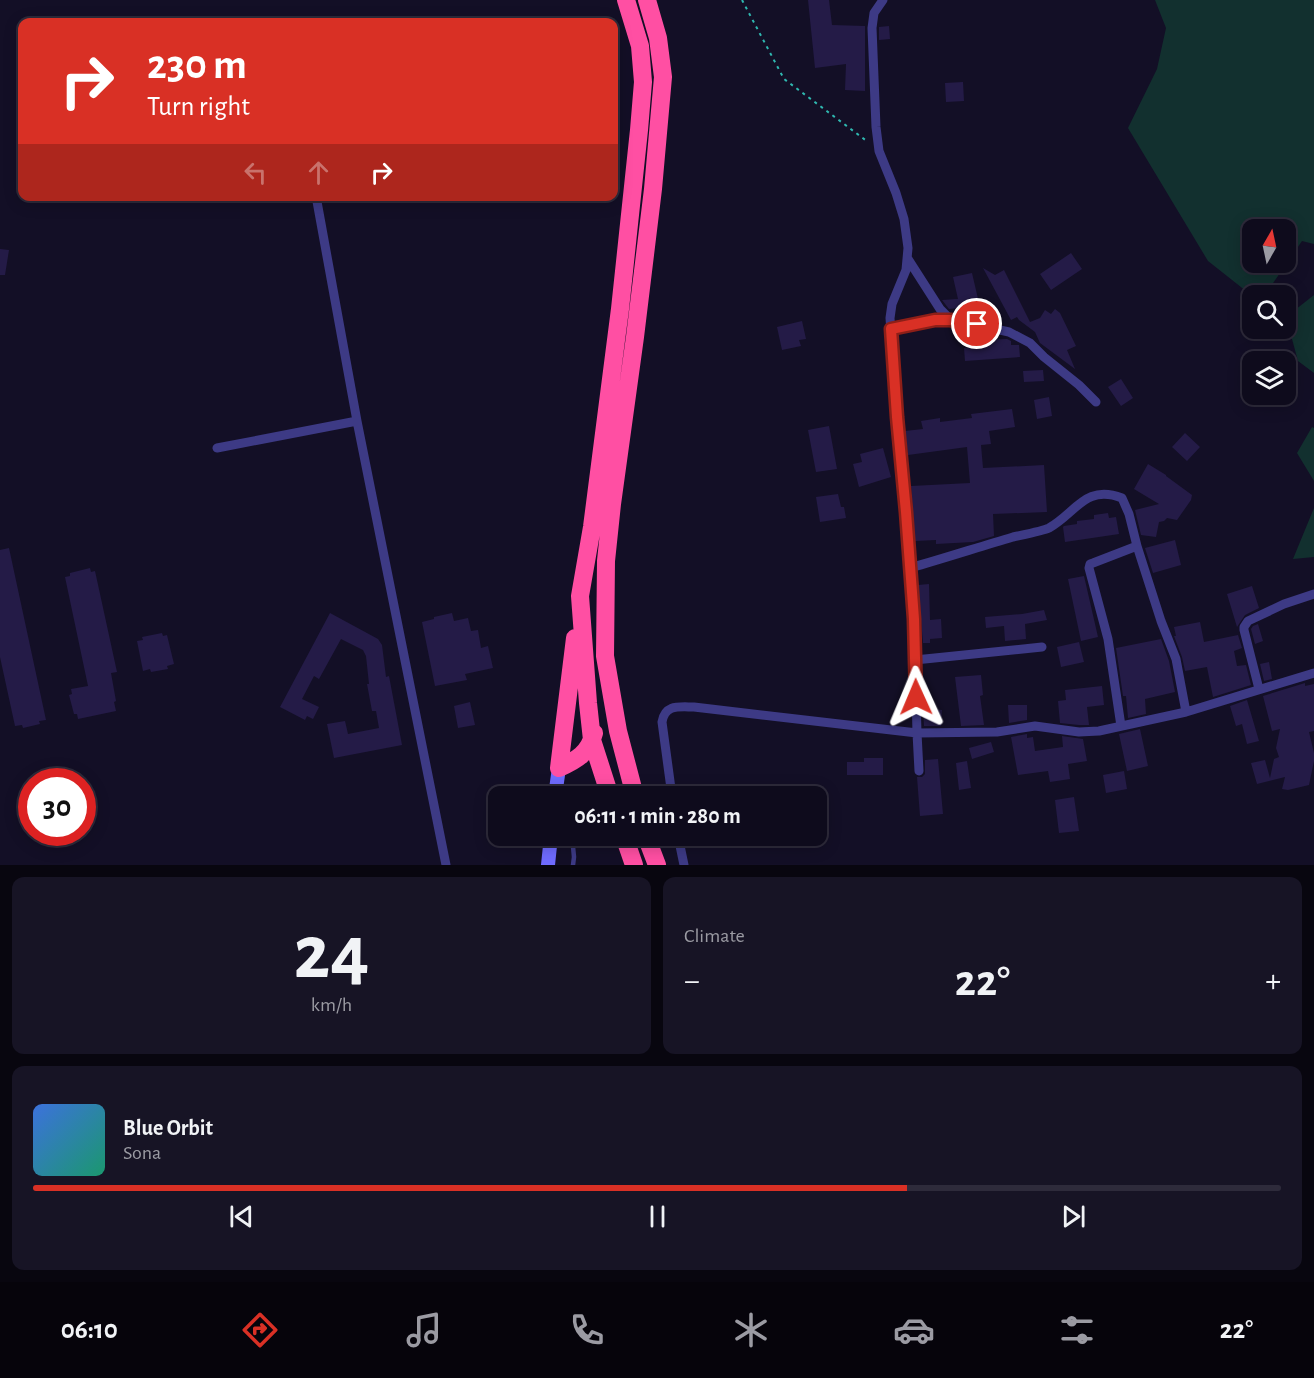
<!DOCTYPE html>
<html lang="en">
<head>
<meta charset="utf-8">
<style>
	body { margin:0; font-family:"Alegreya Sans",sans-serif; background:#171425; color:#f1f3f6; height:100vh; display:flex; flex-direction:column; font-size:22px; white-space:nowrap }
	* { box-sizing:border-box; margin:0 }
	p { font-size:20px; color:#9b9ba3 }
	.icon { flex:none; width:33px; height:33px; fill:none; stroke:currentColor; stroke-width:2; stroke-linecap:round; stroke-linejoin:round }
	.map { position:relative; height:865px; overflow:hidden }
	.details { display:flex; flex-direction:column; gap:12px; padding:12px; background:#08060f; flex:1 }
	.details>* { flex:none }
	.top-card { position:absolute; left:18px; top:18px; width:600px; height:183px; border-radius:12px; box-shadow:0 3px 15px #0003,0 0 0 2px #2e2b3b; background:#d93025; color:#fff; overflow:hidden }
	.needle { width:39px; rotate:9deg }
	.buttons { position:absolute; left:1242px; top:219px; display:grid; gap:12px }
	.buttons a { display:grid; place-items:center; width:54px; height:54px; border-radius:12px; background:#0e0b1c; box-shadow:0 3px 15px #0003,0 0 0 2px #2e2b3b; font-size:30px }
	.speed { position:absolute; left:18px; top:768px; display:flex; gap:12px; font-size:30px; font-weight:700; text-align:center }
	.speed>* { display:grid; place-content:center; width:78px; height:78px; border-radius:50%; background:#0e0b1c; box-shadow:0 3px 15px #0003,0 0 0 2px #2e2b3b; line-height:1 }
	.speed .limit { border:9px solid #d22; background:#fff; color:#111 }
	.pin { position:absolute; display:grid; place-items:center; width:51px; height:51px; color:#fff; margin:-26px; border:3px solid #fff; border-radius:50%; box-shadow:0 2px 6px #0007 }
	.me { position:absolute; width:66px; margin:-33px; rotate:359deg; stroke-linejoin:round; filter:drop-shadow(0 0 4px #0008) }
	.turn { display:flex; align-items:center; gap:21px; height:126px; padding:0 30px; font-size:27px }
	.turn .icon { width:78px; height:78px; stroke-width:2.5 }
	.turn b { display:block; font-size:42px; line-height:51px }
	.lanes { display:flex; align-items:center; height:57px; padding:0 30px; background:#0003; justify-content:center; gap:30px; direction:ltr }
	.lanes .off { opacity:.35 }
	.big { font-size:45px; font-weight:700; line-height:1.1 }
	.details .card { flex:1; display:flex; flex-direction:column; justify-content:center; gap:9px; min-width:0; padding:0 21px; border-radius:12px; background:#171425 }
	.details .dial { align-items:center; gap:0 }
	.dial b { font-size:78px; line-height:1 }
	.song { display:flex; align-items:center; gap:18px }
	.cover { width:72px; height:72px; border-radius:9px; background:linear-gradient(135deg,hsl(220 70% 55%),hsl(160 70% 35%)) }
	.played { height:6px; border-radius:3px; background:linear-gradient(90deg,#d93025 70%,#2e2b3b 70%) }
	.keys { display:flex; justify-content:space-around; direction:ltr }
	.heat { display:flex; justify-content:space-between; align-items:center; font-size:33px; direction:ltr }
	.details .tiles { flex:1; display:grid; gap:12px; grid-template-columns:1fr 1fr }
	.card:last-child { grid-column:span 2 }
	.trip { position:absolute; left:488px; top:786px; width:339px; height:60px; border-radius:12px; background:#0e0b1c; box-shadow:0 3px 15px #0003,0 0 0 2px #2e2b3b; font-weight:700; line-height:60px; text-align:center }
	.menu { display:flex; height:96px; justify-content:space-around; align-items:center; background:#06040b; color:#9b9ba3 }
	.menu .icon { width:42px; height:42px }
	.menu .selected { color:#d93025 }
	.menu b { font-size:27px; color:#f1f3f6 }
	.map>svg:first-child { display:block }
	.green { fill:#12302f; fill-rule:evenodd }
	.building { fill:#241b47 }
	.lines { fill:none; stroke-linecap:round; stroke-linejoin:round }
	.path { stroke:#2fb8b0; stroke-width:2; stroke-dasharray:3 4.5; stroke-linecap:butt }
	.lane { stroke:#3d3a85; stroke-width:4.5 }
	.street { stroke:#3d3a85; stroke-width:9 }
	.secondary { stroke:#6f6bff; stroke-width:14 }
	.highway { stroke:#ff4fa3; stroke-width:18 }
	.route-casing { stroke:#8d1f18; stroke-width:15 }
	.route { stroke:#d93025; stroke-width:10 }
</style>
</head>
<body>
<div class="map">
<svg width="1314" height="865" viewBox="0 0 1314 865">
	<rect width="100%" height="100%" fill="#130f26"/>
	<path class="green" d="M1155,0H1314V244L1302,241L1269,289L1246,291L1208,261L1128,128L1157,69L1166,28ZM1252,230H1286V262H1252Z
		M1314,295V373L1298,361L1286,317Z
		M1312,427L1314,428V481L1297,453Z
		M1314,508V557L1293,559Z"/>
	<path class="building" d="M808,0H829L832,25L865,26V91L845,90L846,64L815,68Z
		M889,26L890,39L879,40V27Z
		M963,82L964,101L946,102L945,83Z
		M0,249L9,250L5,275H0Z
		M1071,253L1082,269L1051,290L1040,274Z
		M983,268L995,275L1004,270L1030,322L1040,318L1045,310L1051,314L1055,309L1060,313L1076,346L1067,350L1075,369L1040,343L1035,332L1019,320L1017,317L1011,320Z
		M972,273L979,303L959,308L949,309L942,300L958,299L953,277Z
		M802,321L806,339L799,340L801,346L782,350L777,327Z
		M1007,339L1011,341V345H1019L1020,357L965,361L964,348L979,347V340Z
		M1043,370L1044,381L1024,382L1023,371Z
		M1121,379L1133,398L1121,406L1108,387Z
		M1049,397L1052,416L1037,419L1034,400Z
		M1012,409L1015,427L989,431L991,444L981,445L983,468L1044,465L1047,512L993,514L994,536L973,542L936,544V540L915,541L911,486L970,483L967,447L908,455L905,431L923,429L921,421L940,418V422L972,418L971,414Z
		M829,426L837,469L816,472L808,430Z
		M1185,433L1200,447L1187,461L1172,447Z
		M883,448L891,477L859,487L853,464L862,462L860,454Z
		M1148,464L1166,475V476L1192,495L1191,500L1177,520L1167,518L1164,521L1159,522L1156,537L1141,535L1135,510L1159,504L1134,489Z
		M838,494L841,507H844L846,518L820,522L816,497Z
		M1108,513L1109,518L1116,517L1119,534L1065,542L1063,527L1064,526L1077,524V521L1094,519V515Z
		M1175,540L1181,565L1153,573L1145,548Z
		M9,548L46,720L39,721L40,724L23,728L22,725L15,726L0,657V550Z
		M90,568L91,572L95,571L117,672L111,673L116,701L114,702L116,711L78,719L77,714H74L69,695L72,694L71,689L88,686L65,577L70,576V573Z
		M1084,576L1098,637L1081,641L1068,579Z
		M929,584L930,620L941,619L942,638L930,639V643H923L918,585Z
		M1252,586L1259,608L1245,615L1237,627L1227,594Z
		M1044,610L1047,620L1025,624L1026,639L1005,641L1004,626L986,628L985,617L1022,614Z
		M330,613L378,639L382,645L386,677L389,676L402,745L334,758L327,724L345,721L348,734L379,728L376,711H372L367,684H369L366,656L363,650L341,639L319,679L314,676L302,699L319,707L313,719L307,716L305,720L280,707Z
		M452,613L454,621L468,618L471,631L478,630L481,648L488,646L493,668L465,674L467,680L435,686L422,622L434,619V617Z
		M1200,622L1204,642L1238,635L1242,648L1234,651L1237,666L1246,665L1251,685L1213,697L1207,667L1185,671L1182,657L1174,636H1176L1174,627Z
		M1258,624L1263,641L1255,644L1251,629L1253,626Z
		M162,633L163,636L167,635L174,664L167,666L168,669L151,672L150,669L143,671L137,641L143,640L142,637Z
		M1161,639L1169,661L1175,692L1145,699L1146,714L1128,718L1126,696H1123L1116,648Z
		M1079,642L1084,662L1061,667L1057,647Z
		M1269,662L1272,679L1264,681L1260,664Z
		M981,675L983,695L980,696L984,725L961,726L955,677Z
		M1305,683V686L1314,684V731L1309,732L1314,753V761L1309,785L1288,790L1282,789L1285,777L1257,784L1251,763L1265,760L1270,778L1274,759L1279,757L1276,748L1280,729L1272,731L1263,696Z
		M1102,686L1104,705L1087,707L1089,725H1079L1060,723L1058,701L1066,700L1065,690Z
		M1247,700L1259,741L1247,744L1242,724L1236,726L1230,706Z
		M470,702L475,725L458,728L454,706Z
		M1008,705H1027V720L1009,723Z
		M923,708L942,710L941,726H924Z
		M1140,729L1148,766L1127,771L1119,734Z
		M1027,734V738L1033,737L1035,751L1063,747L1062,736L1083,739L1087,761L1068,764L1070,779L1050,782L1048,771L1018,775L1011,737Z
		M991,742L994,752L972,759L969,748Z
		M864,758H883V775H847V762H864Z
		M938,759L943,814L920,816L917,777H922L925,774V760Z
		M967,761L971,788L959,790L956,763Z
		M1124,771L1127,789L1106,793L1103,775Z
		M1074,797L1079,831L1059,833L1055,800Z"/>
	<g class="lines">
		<path class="path" d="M742,0L784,79L868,142"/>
		<path class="lane" d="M572,836L574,857L573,865"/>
		<path class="street" d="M883,0L874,13L872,28L876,127L879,151L896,193L904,219L908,248L906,270L892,304L890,318L897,417L906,512L914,619L917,733L919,771
			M316,196L357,421L446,865
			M908,259L940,309L950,319
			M891,329L935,320L950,319L1009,332L1030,343L1044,357L1079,385L1096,402
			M217,448L357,421
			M910,568C945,558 979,547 1013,537C1022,535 1043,531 1049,528C1076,513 1085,484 1122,498L1129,514L1137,546L1161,621L1176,659L1186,712
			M915,660L1042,647
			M1259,689L1244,630V627L1248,621L1284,604L1314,594
			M1121,726L1108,639L1089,568L1090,564L1093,563L1137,546
			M672,796L662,722C665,704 679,707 694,707L917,733L997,732L1035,726L1079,732L1099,731L1186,712L1314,673
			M678,836L684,865"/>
		<path class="secondary" d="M555,796L559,768
			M548,865L551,836"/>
		<path class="highway" d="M559,768L575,638
			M559,768C577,760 589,753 594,733
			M610,796L592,740L588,703L580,596L592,527L620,309L639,130L643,82L640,46L626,0
			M635,796L618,731L605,656L606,561L612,504L635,337L653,189L663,77L658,38L647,0
			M624,836L634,865
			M646,836L657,865"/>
	</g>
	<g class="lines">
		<g class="route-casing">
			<path id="route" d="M916,697L914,619L906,512L897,417L891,329L935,320H950L977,324"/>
		</g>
		<use href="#route" class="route"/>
	</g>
</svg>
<div class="buttons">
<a><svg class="needle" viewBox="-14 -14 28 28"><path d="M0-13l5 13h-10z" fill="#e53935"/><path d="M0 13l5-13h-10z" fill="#9b9ba3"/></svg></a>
<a><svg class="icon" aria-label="search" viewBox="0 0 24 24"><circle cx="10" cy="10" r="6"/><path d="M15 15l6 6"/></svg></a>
<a><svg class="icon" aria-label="layers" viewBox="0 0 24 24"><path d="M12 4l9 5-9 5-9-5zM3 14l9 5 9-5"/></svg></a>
</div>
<div class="speed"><div class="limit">30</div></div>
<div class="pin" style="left:977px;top:324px;background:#d93025"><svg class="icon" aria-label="arrive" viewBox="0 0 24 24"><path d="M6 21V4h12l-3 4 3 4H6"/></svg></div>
<svg class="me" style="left:916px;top:697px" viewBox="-20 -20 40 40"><path d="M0-17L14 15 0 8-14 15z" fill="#d93025" stroke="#fff" stroke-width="4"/></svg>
<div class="trip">06:11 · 1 min · 280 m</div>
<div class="top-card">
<div class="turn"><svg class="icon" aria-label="right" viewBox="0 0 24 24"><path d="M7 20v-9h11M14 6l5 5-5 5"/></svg><div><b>230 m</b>Turn right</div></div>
<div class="lanes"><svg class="icon off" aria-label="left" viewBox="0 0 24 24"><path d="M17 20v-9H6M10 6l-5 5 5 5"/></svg><svg class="icon off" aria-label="ahead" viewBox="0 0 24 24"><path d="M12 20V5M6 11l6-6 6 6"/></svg><svg class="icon" aria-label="right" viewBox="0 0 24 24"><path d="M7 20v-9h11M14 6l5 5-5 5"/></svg></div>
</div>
</div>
<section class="details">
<div class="tiles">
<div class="card dial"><b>24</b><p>km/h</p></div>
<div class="card"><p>Climate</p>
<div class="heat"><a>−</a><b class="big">22°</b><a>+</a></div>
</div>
<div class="card">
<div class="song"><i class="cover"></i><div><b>Blue Orbit</b><p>Sona</p></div></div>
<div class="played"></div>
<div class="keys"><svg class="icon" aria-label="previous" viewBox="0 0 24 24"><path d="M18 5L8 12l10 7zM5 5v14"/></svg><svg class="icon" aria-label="pause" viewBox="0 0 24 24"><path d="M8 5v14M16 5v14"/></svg><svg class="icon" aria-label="next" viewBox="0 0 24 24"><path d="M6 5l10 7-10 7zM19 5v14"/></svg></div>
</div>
</div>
</section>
<nav class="menu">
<b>06:10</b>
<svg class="icon selected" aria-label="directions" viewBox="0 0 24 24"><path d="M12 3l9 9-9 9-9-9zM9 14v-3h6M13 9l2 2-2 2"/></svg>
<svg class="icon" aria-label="music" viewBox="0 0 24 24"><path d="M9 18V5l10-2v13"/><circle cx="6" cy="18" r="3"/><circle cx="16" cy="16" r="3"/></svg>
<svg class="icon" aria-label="phone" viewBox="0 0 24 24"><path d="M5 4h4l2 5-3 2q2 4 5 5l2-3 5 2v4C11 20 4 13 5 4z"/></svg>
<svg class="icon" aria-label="climate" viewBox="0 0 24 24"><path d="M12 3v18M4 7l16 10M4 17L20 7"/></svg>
<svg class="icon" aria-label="car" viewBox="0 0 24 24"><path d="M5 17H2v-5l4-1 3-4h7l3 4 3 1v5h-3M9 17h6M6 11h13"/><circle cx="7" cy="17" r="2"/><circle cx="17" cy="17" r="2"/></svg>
<svg class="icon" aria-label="filters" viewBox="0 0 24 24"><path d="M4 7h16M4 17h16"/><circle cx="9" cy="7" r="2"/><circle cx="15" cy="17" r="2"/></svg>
<b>22°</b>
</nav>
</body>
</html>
